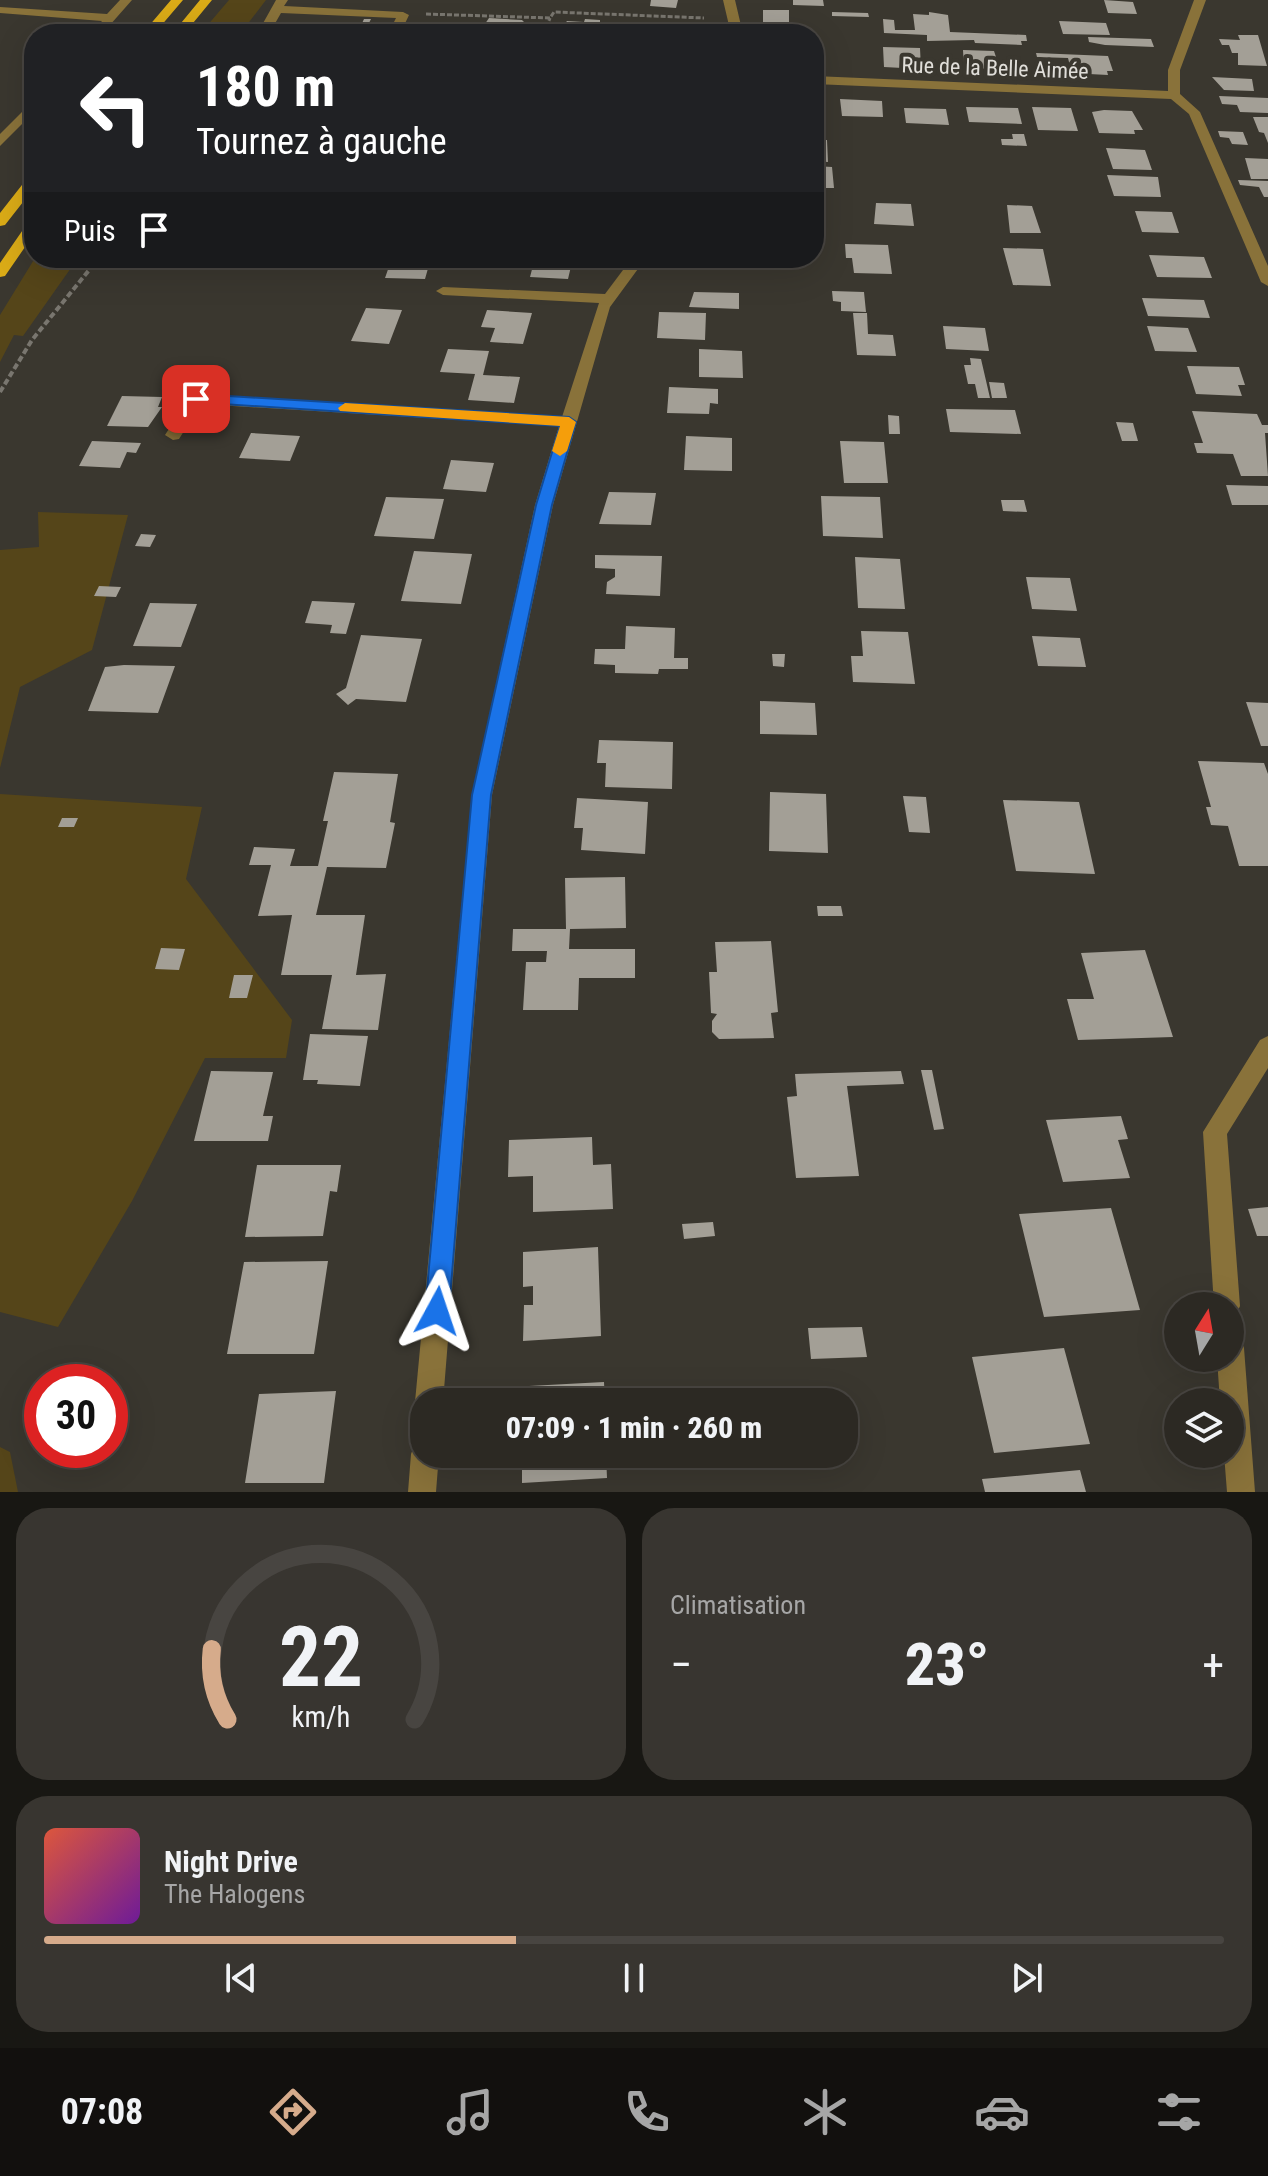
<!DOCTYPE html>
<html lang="fr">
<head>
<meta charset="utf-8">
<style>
	body { margin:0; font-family:"Roboto Condensed",sans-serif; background:#383530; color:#f1f3f6; height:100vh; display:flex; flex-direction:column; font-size:30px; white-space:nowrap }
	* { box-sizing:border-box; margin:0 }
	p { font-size:26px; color:#a6a6a6 }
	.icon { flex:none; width:44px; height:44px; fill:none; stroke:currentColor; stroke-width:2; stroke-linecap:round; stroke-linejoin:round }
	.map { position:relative; height:1492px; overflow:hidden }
	.drawer { display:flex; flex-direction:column; gap:16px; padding:16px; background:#181713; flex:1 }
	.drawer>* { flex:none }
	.banner { position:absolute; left:24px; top:24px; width:800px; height:244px; border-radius:32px; box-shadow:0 8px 32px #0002,0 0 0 2px #484541; background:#202124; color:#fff; overflow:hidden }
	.needle { width:52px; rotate:11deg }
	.buttons { position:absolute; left:1164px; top:1292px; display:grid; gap:16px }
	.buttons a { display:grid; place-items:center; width:80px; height:80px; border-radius:50%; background:#2c2923; box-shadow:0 8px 32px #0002,0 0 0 2px #484541; font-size:40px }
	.speed { position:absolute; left:24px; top:1364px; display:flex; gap:16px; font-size:40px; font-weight:700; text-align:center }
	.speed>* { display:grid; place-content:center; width:104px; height:104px; border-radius:50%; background:#2c2923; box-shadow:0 8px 32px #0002,0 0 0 2px #484541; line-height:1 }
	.speed .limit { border:12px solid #d22; background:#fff; color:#111 }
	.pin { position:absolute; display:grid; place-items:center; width:68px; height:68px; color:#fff; margin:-34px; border-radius:16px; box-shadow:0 4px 12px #0006 }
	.me { position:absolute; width:88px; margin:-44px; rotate:5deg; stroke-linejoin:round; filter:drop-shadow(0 0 6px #0008) }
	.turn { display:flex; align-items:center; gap:28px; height:168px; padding:0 40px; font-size:36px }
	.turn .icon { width:104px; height:104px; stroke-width:2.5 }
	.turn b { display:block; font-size:56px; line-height:68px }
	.then { display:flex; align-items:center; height:76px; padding:0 40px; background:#0003; gap:16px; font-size:30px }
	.big { font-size:60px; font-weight:800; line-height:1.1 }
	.drawer .card { flex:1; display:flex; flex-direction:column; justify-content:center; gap:12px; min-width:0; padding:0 28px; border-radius:32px; background:#383530 }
	.drawer .dial { align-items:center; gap:0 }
	.dial svg { height:208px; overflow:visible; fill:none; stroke:#484541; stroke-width:7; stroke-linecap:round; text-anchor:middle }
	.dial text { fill:#f1f3f6; stroke:none }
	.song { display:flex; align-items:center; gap:24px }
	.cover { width:96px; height:96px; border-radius:12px; background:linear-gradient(135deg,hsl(10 70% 55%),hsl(280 70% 35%)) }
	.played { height:8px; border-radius:4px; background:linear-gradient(90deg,#d6ab8b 40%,#484541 40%) }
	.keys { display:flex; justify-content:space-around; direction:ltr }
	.heat { display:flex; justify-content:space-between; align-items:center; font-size:44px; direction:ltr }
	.drawer .tiles { flex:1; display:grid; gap:16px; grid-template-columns:1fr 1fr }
	.card:last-child { grid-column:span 2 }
	.trip { position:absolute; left:410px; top:1388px; width:448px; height:80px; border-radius:32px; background:#2c2923; box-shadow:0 8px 32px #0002,0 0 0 2px #484541; font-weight:800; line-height:80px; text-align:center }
	.tabs { display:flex; height:128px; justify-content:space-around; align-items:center; background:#12100e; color:#a6a6a6 }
	.tabs .icon { width:56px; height:56px }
	.tabs .active { color:#d6ab8b }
	.tabs b { font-size:36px; color:#f1f3f6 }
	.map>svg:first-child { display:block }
	.green { fill:#554519 }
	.building { fill:#a39f96 }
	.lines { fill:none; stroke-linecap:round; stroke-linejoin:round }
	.path-far1 { stroke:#79766f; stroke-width:3; stroke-dasharray:5 2; stroke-linecap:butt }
	.path { stroke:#79766f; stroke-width:4; stroke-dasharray:6 3; stroke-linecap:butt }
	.minor { fill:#89723a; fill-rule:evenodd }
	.major { fill:#daab17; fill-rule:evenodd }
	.route { fill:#1a73e8; stroke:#114b97; stroke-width:2 }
	.slow { fill:#f59e0b }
	.labels { text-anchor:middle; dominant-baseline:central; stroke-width:8; stroke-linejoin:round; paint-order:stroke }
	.far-street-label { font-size:22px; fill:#e0ded9; stroke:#3a372f }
</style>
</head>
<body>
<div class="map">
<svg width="1268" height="1492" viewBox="0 0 1268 1492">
	<rect width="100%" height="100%" fill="#3a372f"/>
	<path class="green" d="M229,0H266L240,34H200Z
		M35,258H78L23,336L14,335L0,362V315Z
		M38,512L128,515L92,650L20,687L0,768V550L39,547Z
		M0,794L202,807L186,879L292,1020L286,1058H205L132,1201L58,1327L0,1312Z
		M0,1447L10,1452L18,1492H0Z"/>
	<path class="building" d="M651,0H678L676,8L650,6Z
		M793,0H823L824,6L793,5Z
		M1104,0L1133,2L1137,14L1108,13Z
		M763,10H789V26L801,27V34H777V26L763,25Z
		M832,12L868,13L869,17L832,16Z
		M929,12L948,15L950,32L1026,35L1027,41H1021L1022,45L975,43L974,40L927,41V35L884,33L883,19L894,20L895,30H915L913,14L929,15Z
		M489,18L522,20L525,23L519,29L509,28L508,34H478Z
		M364,19H371L369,23L384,24L383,34H357Z
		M585,19L600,20V26L615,27L613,33L572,34L573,31L561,28L567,21L584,22Z
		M1059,21L1106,23L1110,35L1063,34Z
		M662,22L696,23L698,32L660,31Z
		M1238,35H1258L1267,66L1238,65V53H1232L1229,45H1222L1219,39L1240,40Z
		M1088,37L1151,39L1154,47L1105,45L1089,42Z
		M883,47L920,48L921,69L884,67Z
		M814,48H824V67H814Z
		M963,50L994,51L1000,69L964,68Z
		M1036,53L1108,56L1113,71H1107L1108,75L1089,74L1088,70H1071L1068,58L1037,57Z
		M1212,77L1252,79L1254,91L1224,90Z
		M1219,96L1268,98V113L1240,112L1237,105L1222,104Z
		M840,99L882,101L883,117L842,116Z
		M966,107L1018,108L1022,124L969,122Z
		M1032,107L1071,108L1078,131L1038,130Z
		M904,108L946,109L949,125L906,123Z
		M1104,110L1132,111L1143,130H1134L1135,134L1099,133L1092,112Z
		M1253,117H1268V143L1264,133L1259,132Z
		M1218,131L1243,132L1248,145L1232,144L1229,138L1220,137Z
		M1012,134H1024L1027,146L1002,145L1001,139H1013Z
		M814,140H827L828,162L814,161Z
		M1106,148L1145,150L1152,170L1113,169Z
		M1245,158L1268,159V179H1251Z
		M814,166L832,167L834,188H814Z
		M1107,175L1158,177L1161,197L1114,196Z
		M1238,180L1268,181V197H1264L1259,187L1240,185Z
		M876,203L911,204L914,226L874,224Z
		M1007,205L1032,206L1041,233H1010Z
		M1135,211L1172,212L1179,233L1142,232Z
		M845,244L888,245L892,274L854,273L852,258H846Z
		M1003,248L1043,249L1051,286L1013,285Z
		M1149,255L1204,257L1212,278L1157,277Z
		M392,258H431L425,279L385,278Z
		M535,258H573L568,279L530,277Z
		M695,258H732L731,268L695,267Z
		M832,291L864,292L866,312L841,311V302L833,301Z
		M694,292L739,293V309L689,307Z
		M1142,298L1204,300L1210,318L1148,316Z
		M366,308L402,310L389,344L351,341Z
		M487,310L532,313L523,344L490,342L495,328L481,327Z
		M659,312L706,313L705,340L657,338Z
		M853,313H867L868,334L893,335L896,356L857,355Z
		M943,326L985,328L989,351L946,349Z
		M1147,326L1188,328L1197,352L1155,351Z
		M448,349L489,351L483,375L520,377L514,403L468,400L475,374L440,372Z
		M699,349L742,351L743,378L699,377Z
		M970,358L981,359L990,398H978L975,384H968L964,365H971Z
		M1187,366L1239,367L1245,385H1238L1242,396L1196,394Z
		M989,382L1004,383L1007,398H992Z
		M669,387L718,389V404L710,403L709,414L667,413Z
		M122,396L162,397L158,407H162L148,427L107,426Z
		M946,409L1015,410L1021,434L950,432Z
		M1192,411L1257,414L1262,425H1268V433H1265L1268,476H1241L1233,454L1197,453L1194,443H1203Z
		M888,415L899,416L900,434H889Z
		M1116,422L1133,423L1138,441H1122Z
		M251,433L300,436L290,461L239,458Z
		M686,436L732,438V471L684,470Z
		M92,441L141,443L136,453L127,452L120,468L79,466Z
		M840,441L884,442L888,483H844Z
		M451,460L494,463L486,492L443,489Z
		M1226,485L1268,486V505H1232Z
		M609,492L656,493L651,525L599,524Z
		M821,496L880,497L883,538L823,536Z
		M386,497L444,499L434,539L374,536Z
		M1001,500H1024L1027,512L1003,511Z
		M141,534L156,535L150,547L135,546Z
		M414,551L472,554L461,604L401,601Z
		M595,555L662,556L660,596L606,594L607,582L615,577V569L595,568Z
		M855,557L900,559L905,609L858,608Z
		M1026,577L1070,578L1077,611L1032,609Z
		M99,586L121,587L116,597L94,596Z
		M312,601L355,603L346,634L330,633L332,625L305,623Z
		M150,603L197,604L181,647L133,646Z
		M626,626L675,628L674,658H688V669H659L658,674L615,673V665L594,664L595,649H625Z
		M861,631L908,632L915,684L853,682L851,656H863Z
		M361,635L422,639L406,702L356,699L348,705L336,694L346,688Z
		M1032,636L1080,638L1086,667L1038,666Z
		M772,654H785L784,667L773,666Z
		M124,665L175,666L158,713L88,711L105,667Z
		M760,701L815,703L817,735L760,734Z
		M1246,702L1268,703V746H1261Z
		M599,740L673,742L672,789L605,787L606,763H597Z
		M1198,761L1264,763L1268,774V866H1239L1228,826L1211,825L1206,807H1211Z
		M334,772L398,774L390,822L395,823L386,868L327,867L316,915H365L356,975L386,974L378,1030L322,1029L332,975H281L292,915L258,916L271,865H249L254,847L295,849L290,866H318L328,821H323Z
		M770,792L826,794L828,853L769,851Z
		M903,796L926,797L930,833L909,832Z
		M577,798L648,802L645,854L581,850L583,828H574Z
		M1003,800L1079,802L1095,874L1016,871Z
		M62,818H78L74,827H58Z
		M625,877L626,928L570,929L569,949H635V978H579L578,1010H523L526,962H546L547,951H512L513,929H566L565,878Z
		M817,906H841L843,916H818Z
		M771,941L778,1012L771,1013L774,1038L719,1039L712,1032V1021L717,1014L711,1013L709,972H717L715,942Z
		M161,948L185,949L179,970L155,969Z
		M1145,950L1173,1037L1078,1040L1067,999H1094L1081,953Z
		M234,975H253L247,998H229Z
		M310,1034L368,1036L360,1086L317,1084L318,1080H303Z
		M921,1070H932L944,1129L934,1130Z
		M211,1071L273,1072L263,1116H273L268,1141H194Z
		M901,1071L904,1084L847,1086L859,1176L796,1178L787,1097L797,1096L795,1074Z
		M1121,1116L1128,1139L1118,1140L1130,1178L1063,1182L1046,1120Z
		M592,1137L593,1165L611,1164L613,1209L533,1212V1176L508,1177L509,1140Z
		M257,1165H341L337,1192L330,1191L323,1236L245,1237Z
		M1268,1207V1236H1257L1248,1209Z
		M1111,1208L1140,1310L1044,1317L1019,1214Z
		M713,1222L715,1236L684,1239L682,1224Z
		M598,1247L601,1336L523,1341L524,1305H533V1286L523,1287V1252Z
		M328,1261L314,1354H227L244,1262Z
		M862,1327L867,1357L811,1359L808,1328Z
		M1064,1348L1090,1444L994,1453L972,1357Z
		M604,1382L605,1402H529V1386Z
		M336,1391L324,1483H245L259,1394Z
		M522,1454H606L607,1478L522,1483Z
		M1080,1470L1086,1492H985L982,1479Z"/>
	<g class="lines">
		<path class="path-far1" d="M426,14L550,18L554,12L704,18
			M544,34L550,18"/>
		<path class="path" d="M0,392L32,340L99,258"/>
		<path class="minor" d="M120,0H132L102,34H90L102,21L0,13V7L107,14Z
			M276,0H288L284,6L403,12L409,15L400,34H388L396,18L281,13L269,34H257Z
			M723,0H735L743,34H731Z
			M1194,0H1206L1180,70V94L1200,112L1268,266V286L1261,282L1189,114L1171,99L814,84V76L1168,91V70Z
			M34,100V112L0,146V134Z
			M632,258H646L610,307L553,505L492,795L443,1402H424V1414L419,1412L415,1402L472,795L535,505L559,426L201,404L179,439L173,440L165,435L190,396L196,394L562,417L599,303L443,295L436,291L443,287L605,294Z
			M1268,1036V1068L1227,1134L1240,1306L1236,1315L1230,1318V1306H1214L1203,1132L1260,1040Z
			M1230,1334L1240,1338L1244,1348L1255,1492H1227L1224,1454H1230V1402H1220L1217,1358H1230Z
			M424,1440V1454H439L436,1492H408L411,1454L415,1444Z"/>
		<path class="major" d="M171,0H183L154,34H142Z
			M200,0H212L184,34H172Z
			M34,175V188L5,225L0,226V213L29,176Z
			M34,220V234L5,276L0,277V263L29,221Z"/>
	</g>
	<path class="route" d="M196,394L569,417L576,422L552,505L491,795L449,1311L446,1320L437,1323L429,1320L425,1311L472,795L536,505L560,426L191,402L189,399Z"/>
	<path class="slow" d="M345,403L569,417L576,422L567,451L560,456L552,451L560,426L340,411L338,408Z"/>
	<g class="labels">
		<g class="far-street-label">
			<text transform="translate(995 68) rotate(2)">Rue de la Belle Aimée</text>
		</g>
	</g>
</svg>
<div class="buttons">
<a><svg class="needle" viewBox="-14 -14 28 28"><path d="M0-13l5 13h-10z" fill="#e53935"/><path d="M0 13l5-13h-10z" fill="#a6a6a6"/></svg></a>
<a><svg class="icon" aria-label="layers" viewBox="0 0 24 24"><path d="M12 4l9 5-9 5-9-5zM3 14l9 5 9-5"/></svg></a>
</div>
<div class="speed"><div class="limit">30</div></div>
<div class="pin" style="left:196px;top:399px;background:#d93025"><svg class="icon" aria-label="arrive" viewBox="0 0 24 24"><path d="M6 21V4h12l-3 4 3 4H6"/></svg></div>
<svg class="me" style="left:437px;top:1311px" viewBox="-20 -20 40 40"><path d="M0-17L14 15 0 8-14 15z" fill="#1a73e8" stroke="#fff" stroke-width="4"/></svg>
<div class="trip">07:09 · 1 min · 260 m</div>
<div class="banner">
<div class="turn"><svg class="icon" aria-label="left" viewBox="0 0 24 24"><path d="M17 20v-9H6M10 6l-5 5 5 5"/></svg><div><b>180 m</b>Tournez à gauche</div></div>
<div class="then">Puis<svg class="icon" aria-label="arrive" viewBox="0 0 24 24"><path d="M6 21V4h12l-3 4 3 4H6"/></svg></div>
</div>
</div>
<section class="drawer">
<div class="tiles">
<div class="card dial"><svg viewBox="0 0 100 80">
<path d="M14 69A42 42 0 1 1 86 69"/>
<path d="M14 69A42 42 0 0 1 8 42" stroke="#d6ab8b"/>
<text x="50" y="56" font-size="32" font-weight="700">22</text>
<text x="50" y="72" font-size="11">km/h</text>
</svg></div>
<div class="card"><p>Climatisation</p>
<div class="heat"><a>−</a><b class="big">23°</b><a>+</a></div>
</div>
<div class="card">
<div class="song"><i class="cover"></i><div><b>Night Drive</b><p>The Halogens</p></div></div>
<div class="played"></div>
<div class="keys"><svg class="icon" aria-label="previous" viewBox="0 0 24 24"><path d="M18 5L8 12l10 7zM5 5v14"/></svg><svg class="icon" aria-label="pause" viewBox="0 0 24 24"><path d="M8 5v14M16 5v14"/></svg><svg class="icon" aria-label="next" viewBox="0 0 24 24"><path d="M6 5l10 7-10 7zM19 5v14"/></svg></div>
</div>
</div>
</section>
<nav class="tabs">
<b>07:08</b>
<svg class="icon active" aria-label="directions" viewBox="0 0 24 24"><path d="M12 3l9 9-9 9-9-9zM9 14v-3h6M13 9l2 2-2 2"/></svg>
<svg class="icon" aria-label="music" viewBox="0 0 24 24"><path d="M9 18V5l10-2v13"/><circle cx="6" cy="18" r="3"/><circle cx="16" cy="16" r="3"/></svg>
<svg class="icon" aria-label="phone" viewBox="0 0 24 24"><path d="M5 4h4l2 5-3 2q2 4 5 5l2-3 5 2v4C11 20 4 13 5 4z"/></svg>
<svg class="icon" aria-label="climate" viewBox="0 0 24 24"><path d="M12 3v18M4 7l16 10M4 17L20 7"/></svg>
<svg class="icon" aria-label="car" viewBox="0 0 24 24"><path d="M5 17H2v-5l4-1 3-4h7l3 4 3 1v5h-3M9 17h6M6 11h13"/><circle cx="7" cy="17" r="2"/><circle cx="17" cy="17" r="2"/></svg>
<svg class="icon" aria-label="filters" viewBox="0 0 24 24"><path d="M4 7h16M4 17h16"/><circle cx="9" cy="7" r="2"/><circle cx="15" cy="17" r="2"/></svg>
</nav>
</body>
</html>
